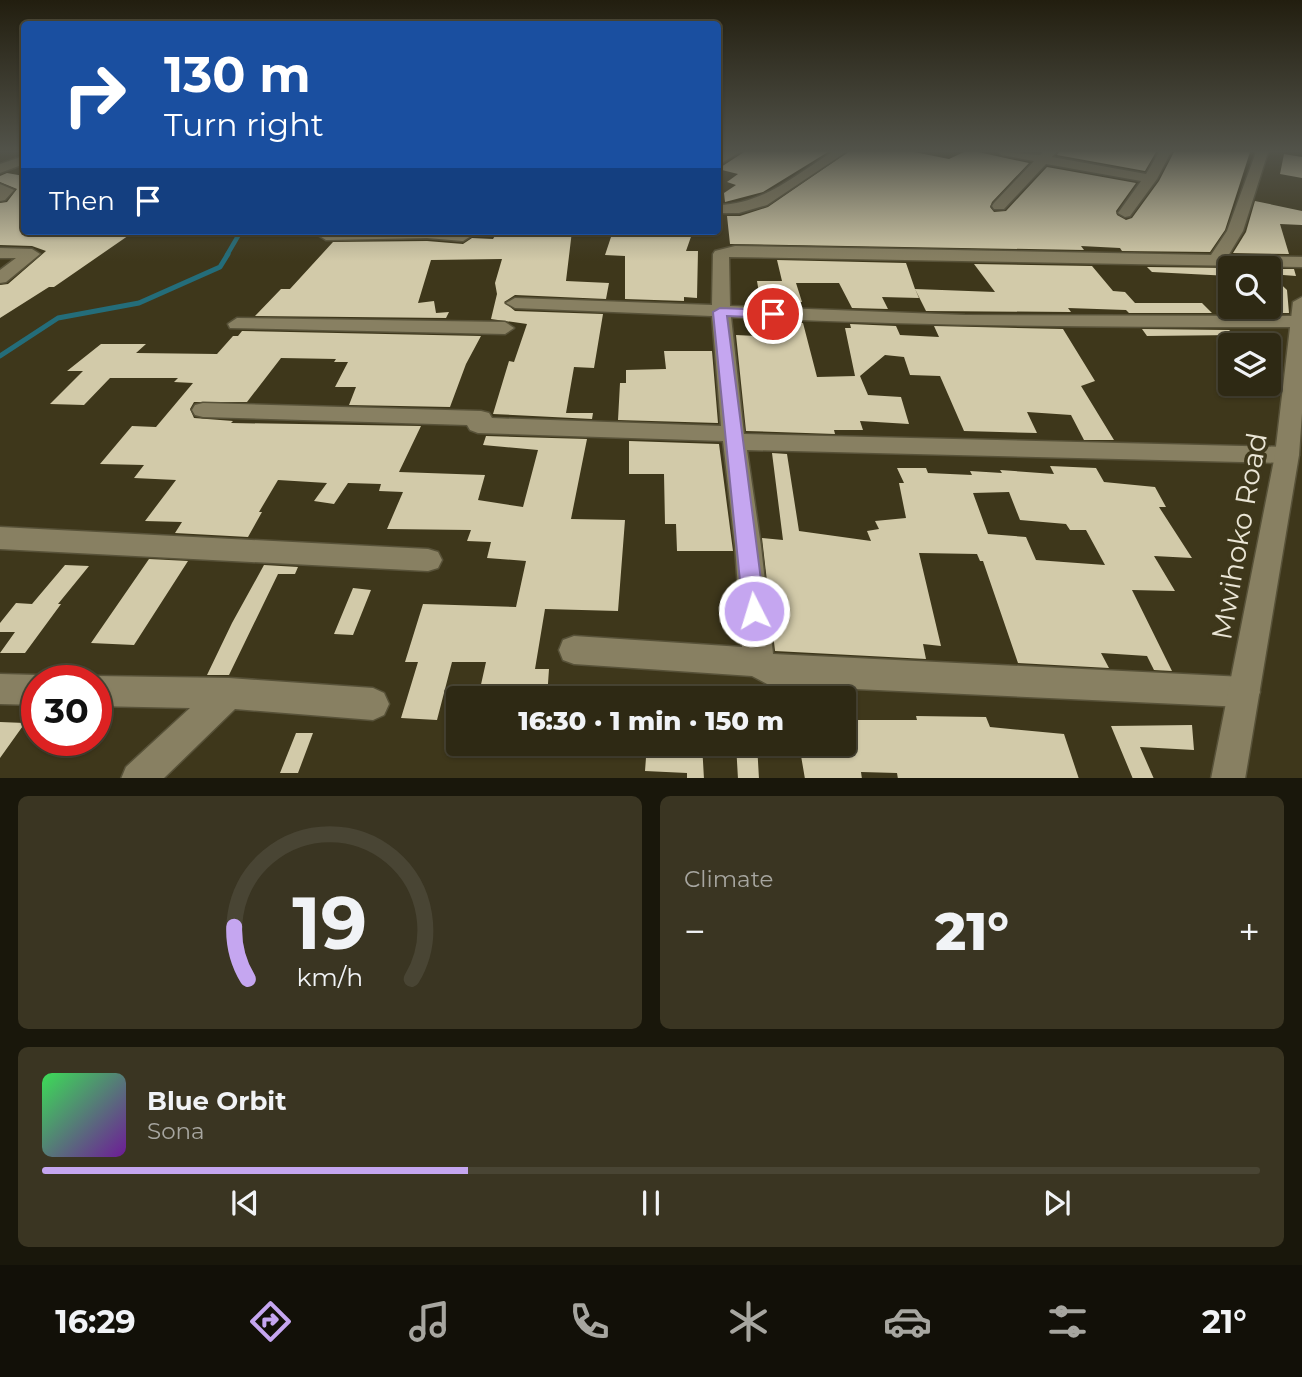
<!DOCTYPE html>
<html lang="en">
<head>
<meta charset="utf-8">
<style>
	body { margin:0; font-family:Montserrat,sans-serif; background:#3a3522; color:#f1f3f6; height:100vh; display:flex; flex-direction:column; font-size:26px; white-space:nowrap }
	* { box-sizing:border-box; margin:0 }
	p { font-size:23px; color:#a7a6a0 }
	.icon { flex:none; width:38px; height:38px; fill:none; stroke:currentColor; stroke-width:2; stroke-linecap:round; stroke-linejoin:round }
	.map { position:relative; height:778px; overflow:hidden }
	.drawer { display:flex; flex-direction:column; gap:18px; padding:18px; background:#19170b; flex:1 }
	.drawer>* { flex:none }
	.banner { position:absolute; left:21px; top:21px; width:700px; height:214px; border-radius:7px; box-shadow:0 2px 5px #0004,0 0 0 2px #494534; background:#1a4fa0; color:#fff; overflow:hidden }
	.fabs { position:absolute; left:1218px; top:256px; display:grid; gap:14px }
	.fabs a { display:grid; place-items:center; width:63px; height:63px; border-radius:7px; background:#2e2914; box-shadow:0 2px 5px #0004,0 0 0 2px #494534; font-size:35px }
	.speed { position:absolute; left:21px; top:665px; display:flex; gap:14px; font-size:35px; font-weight:700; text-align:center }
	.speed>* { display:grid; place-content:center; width:91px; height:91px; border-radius:50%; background:#2e2914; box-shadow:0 2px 5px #0004,0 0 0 2px #494534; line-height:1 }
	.speed .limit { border:10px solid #d22; background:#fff; color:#111 }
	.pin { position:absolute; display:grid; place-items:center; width:60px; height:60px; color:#fff; margin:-30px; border:4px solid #fff; border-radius:50%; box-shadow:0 2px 7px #0007 }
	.me { position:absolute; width:77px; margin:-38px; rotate:355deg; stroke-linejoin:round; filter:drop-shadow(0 0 5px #0008) }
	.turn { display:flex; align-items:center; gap:24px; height:147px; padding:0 28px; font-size:32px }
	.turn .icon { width:91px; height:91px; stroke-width:2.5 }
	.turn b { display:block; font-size:49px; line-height:60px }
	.then { display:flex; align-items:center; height:66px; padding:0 28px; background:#0003; gap:14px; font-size:26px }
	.big { font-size:52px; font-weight:800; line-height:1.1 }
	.drawer .tile { flex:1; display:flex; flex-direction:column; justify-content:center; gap:10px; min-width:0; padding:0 24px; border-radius:10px; background:#3a3522 }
	.drawer .dial { align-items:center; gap:0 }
	.dial svg { height:182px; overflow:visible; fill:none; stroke:#494534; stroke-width:7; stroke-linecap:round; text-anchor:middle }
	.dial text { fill:#f1f3f6; stroke:none }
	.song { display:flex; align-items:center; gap:21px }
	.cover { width:84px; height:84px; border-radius:10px; background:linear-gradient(135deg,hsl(130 70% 55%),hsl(280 70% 35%)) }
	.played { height:7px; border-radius:4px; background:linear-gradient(90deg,#c5a6f0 35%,#494534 35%) }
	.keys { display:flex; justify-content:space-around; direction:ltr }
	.heat { display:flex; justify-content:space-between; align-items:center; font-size:38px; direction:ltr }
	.drawer .tiles { flex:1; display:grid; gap:18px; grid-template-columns:1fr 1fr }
	.tile:last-child { grid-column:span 2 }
	.trip { position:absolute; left:446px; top:686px; width:410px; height:70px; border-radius:7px; background:#2e2914; box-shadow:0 2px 5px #0004,0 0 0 2px #494534; font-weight:800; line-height:70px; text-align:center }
	.tabs { display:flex; height:112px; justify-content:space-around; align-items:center; background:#121008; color:#a7a6a0 }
	.tabs .icon { width:49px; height:49px }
	.tabs .on { color:#c5a6f0 }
	.tabs b { font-size:32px; color:#f1f3f6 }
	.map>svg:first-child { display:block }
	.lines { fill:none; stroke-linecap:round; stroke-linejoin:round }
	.stream-far1 { stroke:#246d7a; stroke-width:4.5 }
	.stream { stroke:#246d7a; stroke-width:5 }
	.building { fill:#d2caa9; fill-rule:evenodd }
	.minor-casing { stroke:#585239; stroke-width:3 }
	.tertiary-casing { stroke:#585239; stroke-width:3 }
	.minor { fill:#888062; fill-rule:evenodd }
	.tertiary { fill:#888062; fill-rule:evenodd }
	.route { fill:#c5a6f0; stroke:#806c9c; stroke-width:2 }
	.labels { text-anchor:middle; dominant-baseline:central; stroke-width:7; stroke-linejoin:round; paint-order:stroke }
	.near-street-label { font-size:28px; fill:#eae5d5; stroke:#3e371b }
</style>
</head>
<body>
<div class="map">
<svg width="1302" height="779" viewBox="0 0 1302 779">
	<rect width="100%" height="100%" fill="#3e371b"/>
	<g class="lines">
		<path class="stream-far1" d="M227,255L241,231"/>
		<path class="stream" d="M0,356L58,318L139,303L220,267L228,254"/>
	</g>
	<path class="building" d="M744,152H828L763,192L725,202L724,193L736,185L727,182L738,174L718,169Z
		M848,152H914L949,159L964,152H978L1029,163L992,202L990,207L994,212L1006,211L1047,167L1136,183L1116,211L1117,215L1126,220L1132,218L1159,181L1174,152H1250L1225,230L1210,252L1122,251L1120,248L1081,246L1084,250L730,244L727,216H740L768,207Z
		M1059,152H1156L1145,171L1057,155Z
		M1284,154L1302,157V178L1280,174Z
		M7,173L24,176V231H135L54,287H49L0,318V285L8,284L46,251L32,246L0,245V203L7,202L17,189L0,182V176Z
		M1255,201L1302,211V225L1280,224L1289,254L1233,253L1246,232Z
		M498,231H572L566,281L609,283L606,299L515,295L504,302L515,311L603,314L594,368L574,367L566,413H593L592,419L493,414L509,361L514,362L527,324L491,319L497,294L495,283L502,259L431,260L418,303L434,301L436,313L449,312L446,318L255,316L281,289H290L333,242L427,241L463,244L472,238L493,239Z
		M613,231H693L686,251H698L697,298L684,297V301L625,299V256L605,255Z
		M777,260L906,263L915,289L995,292L974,264L1092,266L1113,291L1125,292L1135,303H1202L1212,313H1129L1126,310L1068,308L1071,312L926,311L915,289L919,298L882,297L888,309L852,308L839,283H796L802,302H799L800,306L761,305L757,281H782Z
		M1147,267L1230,268V276L1152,272Z
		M1269,269H1294L1296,276L1270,274L1287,290L1289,313H1269Z
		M766,321L803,323L817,377L855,376L845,328H851L850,324L896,326L900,335L939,337L934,326L1063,329L1095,381L1081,386L1114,440H1084L1071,415L1027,412L1037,433L964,431L940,376L910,375L904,357L885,355L860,376L868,395L901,397L909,424L860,421L863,430H834L835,434L746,431L736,335L756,336L755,331L769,332Z
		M1142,329L1229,330L1235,335L1147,336Z
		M242,331L481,336L466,364L450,407L349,405L356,387H335L348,362H334L336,359L281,358L247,402H194L190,409L194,418L233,421L231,423L421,426L399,472L485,475L478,500L523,507L538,450L483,445L486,436L587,439L571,519L625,520L618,611L545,609L535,669H549L547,698H478L486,662H452L437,720L401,718L418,662H405L423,604L516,607L526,561L487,558L491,542L467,541L471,530L387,529L403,492L379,491L381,484L348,483L334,504L314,501L327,483L278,480L259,512H262L248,537L175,533L182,522L145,521L176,480L134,478L144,465L100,464L132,426L156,427L193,383L174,382L178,378H110L84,405L50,404L83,371H67L101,344H146L136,353L217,354L233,336H238Z
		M664,351H712L718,423L618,420L620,383H626V370L666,369Z
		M629,441L719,444L733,551H677L676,524H665L664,474H629Z
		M772,453L787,454L799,531L871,541L867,531L879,529L875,521L906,518L899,483H904L897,468H926L928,473L972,475L970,471L1002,473L1000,470L1054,474L1050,466L1096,468L1104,482L1155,487L1166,507H1159L1192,558L1154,556L1175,591L1132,590L1172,671L1154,670L1147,656L1101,653L1109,668L1018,663L983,561H980L977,554L919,553L941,646L923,644L926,659L775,651L762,538L783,540ZM1009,492L1020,520L1066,524L1070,530H1086L1105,565L1036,560L1026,537L988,534L973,493Z
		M149,559L188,561L134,645L91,643Z
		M65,565L89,566L58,604H61L25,653H0L15,632H0V623L16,603L32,604Z
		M264,565L298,567L295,574H278L229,675H207L232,623Z
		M353,588L371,590L353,635L334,634Z
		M916,716L986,717L990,727L1064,734L1079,779H898L897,773L861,772L862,779H805L799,744H844V720H917Z
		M0,722L25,723L0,758Z
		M1192,725L1194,750L1140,747L1154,779H1133L1111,726Z
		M296,733H313L298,773H280Z
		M647,744H702L704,779H687V773L645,771Z
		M736,744H757L759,779H738Z"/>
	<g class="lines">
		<g class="minor-casing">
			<path id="minor" d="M725,152H740L718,165V156Z
				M832,152H846L767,205L739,213H718V205C763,204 794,176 832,152Z
				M999,152L1040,155L1043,152H1056L1052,157L1146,174L1159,152H1171L1157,179L1130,216L1125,217L1118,213L1141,181L1046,164L1004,209H994L992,206L994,203L1034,161L1001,155Z
				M1256,152H1268L1243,231L1228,256L1302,257V267L729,257L730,306L965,315L1302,316V326L1299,327C1109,327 920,326 731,317L744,434L1287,447L1295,449L1299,455L1295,461L1287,463L747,450L761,546L773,654L1244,677L1255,681L1260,692L1255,703L1244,707L769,685L752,676L574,664L563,660L559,650L563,640L574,636L742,647L735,546L723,441L478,433L470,430L467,425L203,417L195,415L192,410L195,405L203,403L481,411L489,413L492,418L721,426L712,316L515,308L506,303L515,298L712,305L713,254L715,251L735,246L1211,255L1227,231Z
				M24,156V164L0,173V164Z
				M0,184L14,190L5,200L0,201Z
				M323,231H459L469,233L471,236L463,241L427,238L326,240L318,235Z
				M0,248L32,249L40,254L6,282L0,283V270L16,258H0Z
				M237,318L505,322L514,328L505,334L230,328L228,324Z
				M0,527L428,549L438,552L442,560L438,568L428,571L0,549Z
				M0,674L37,675L49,681H37V705L0,704Z
				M96,676L229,678L373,688L384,693L389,704L384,715L373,720L235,709L163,779H121L126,767L190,708L96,706V681H85Z"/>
		</g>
		<g class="tertiary-casing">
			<path id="tertiary" d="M1302,297V413L1299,455L1245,779H1211L1275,455L1293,302Z"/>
		</g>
		<use href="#minor" class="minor"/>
		<use href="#tertiary" class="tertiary"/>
	</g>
	<linearGradient id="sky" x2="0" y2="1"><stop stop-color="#221e0f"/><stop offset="0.58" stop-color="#52534a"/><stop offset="1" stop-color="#52534a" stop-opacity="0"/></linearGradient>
	<rect width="1302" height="261" fill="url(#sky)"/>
	<path class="route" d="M720,308L773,310L780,314L773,318L727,316L765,611L762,617L754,620L746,617L743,611L713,312Z"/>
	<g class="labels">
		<g class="near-street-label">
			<text transform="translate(1239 536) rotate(-80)">Mwihoko Road</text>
		</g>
	</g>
</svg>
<div class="fabs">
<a><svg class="icon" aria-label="search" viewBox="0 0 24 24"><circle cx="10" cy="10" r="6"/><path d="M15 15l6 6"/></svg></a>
<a><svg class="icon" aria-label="layers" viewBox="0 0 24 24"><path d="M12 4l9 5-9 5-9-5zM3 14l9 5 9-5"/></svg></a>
</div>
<div class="speed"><div class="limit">30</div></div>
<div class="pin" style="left:773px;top:314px;background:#d93025"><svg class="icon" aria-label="arrive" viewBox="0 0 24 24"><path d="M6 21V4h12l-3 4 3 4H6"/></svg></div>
<svg class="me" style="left:754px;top:611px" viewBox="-20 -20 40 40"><circle r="17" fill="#c5a6f0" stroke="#fff" stroke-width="3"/><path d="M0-11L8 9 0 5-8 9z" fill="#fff"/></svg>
<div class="trip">16:30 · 1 min · 150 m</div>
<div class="banner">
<div class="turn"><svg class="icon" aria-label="right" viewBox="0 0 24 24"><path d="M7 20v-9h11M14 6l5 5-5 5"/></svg><div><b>130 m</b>Turn right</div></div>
<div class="then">Then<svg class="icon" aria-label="arrive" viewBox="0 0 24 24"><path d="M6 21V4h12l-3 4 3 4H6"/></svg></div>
</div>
</div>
<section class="drawer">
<div class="tiles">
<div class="tile dial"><svg viewBox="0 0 100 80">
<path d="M14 69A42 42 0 1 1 86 69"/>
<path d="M14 69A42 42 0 0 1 8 46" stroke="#c5a6f0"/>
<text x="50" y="56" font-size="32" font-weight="700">19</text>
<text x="50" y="72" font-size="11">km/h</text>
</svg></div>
<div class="tile"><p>Climate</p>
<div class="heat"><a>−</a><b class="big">21°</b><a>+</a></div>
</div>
<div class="tile">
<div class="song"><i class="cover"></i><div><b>Blue Orbit</b><p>Sona</p></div></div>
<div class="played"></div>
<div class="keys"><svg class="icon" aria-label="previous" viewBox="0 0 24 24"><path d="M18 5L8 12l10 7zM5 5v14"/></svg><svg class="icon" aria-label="pause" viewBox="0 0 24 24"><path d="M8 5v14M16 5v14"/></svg><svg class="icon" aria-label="next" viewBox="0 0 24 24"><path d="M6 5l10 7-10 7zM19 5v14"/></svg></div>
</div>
</div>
</section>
<nav class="tabs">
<b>16:29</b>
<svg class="icon on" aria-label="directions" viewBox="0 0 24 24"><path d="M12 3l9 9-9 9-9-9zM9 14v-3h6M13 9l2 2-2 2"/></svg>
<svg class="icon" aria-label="music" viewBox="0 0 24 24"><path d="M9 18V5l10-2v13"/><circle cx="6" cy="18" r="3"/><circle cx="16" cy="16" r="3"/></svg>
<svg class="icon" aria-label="phone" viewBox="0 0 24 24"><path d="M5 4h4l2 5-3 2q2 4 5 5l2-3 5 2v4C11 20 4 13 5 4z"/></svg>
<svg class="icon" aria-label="climate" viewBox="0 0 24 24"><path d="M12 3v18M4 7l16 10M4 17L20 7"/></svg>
<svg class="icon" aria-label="car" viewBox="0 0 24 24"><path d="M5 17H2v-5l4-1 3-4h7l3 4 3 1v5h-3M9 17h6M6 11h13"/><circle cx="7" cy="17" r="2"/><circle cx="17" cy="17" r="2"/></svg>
<svg class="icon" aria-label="filters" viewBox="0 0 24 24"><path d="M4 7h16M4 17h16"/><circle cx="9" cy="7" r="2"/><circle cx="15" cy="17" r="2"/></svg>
<b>21°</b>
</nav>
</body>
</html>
